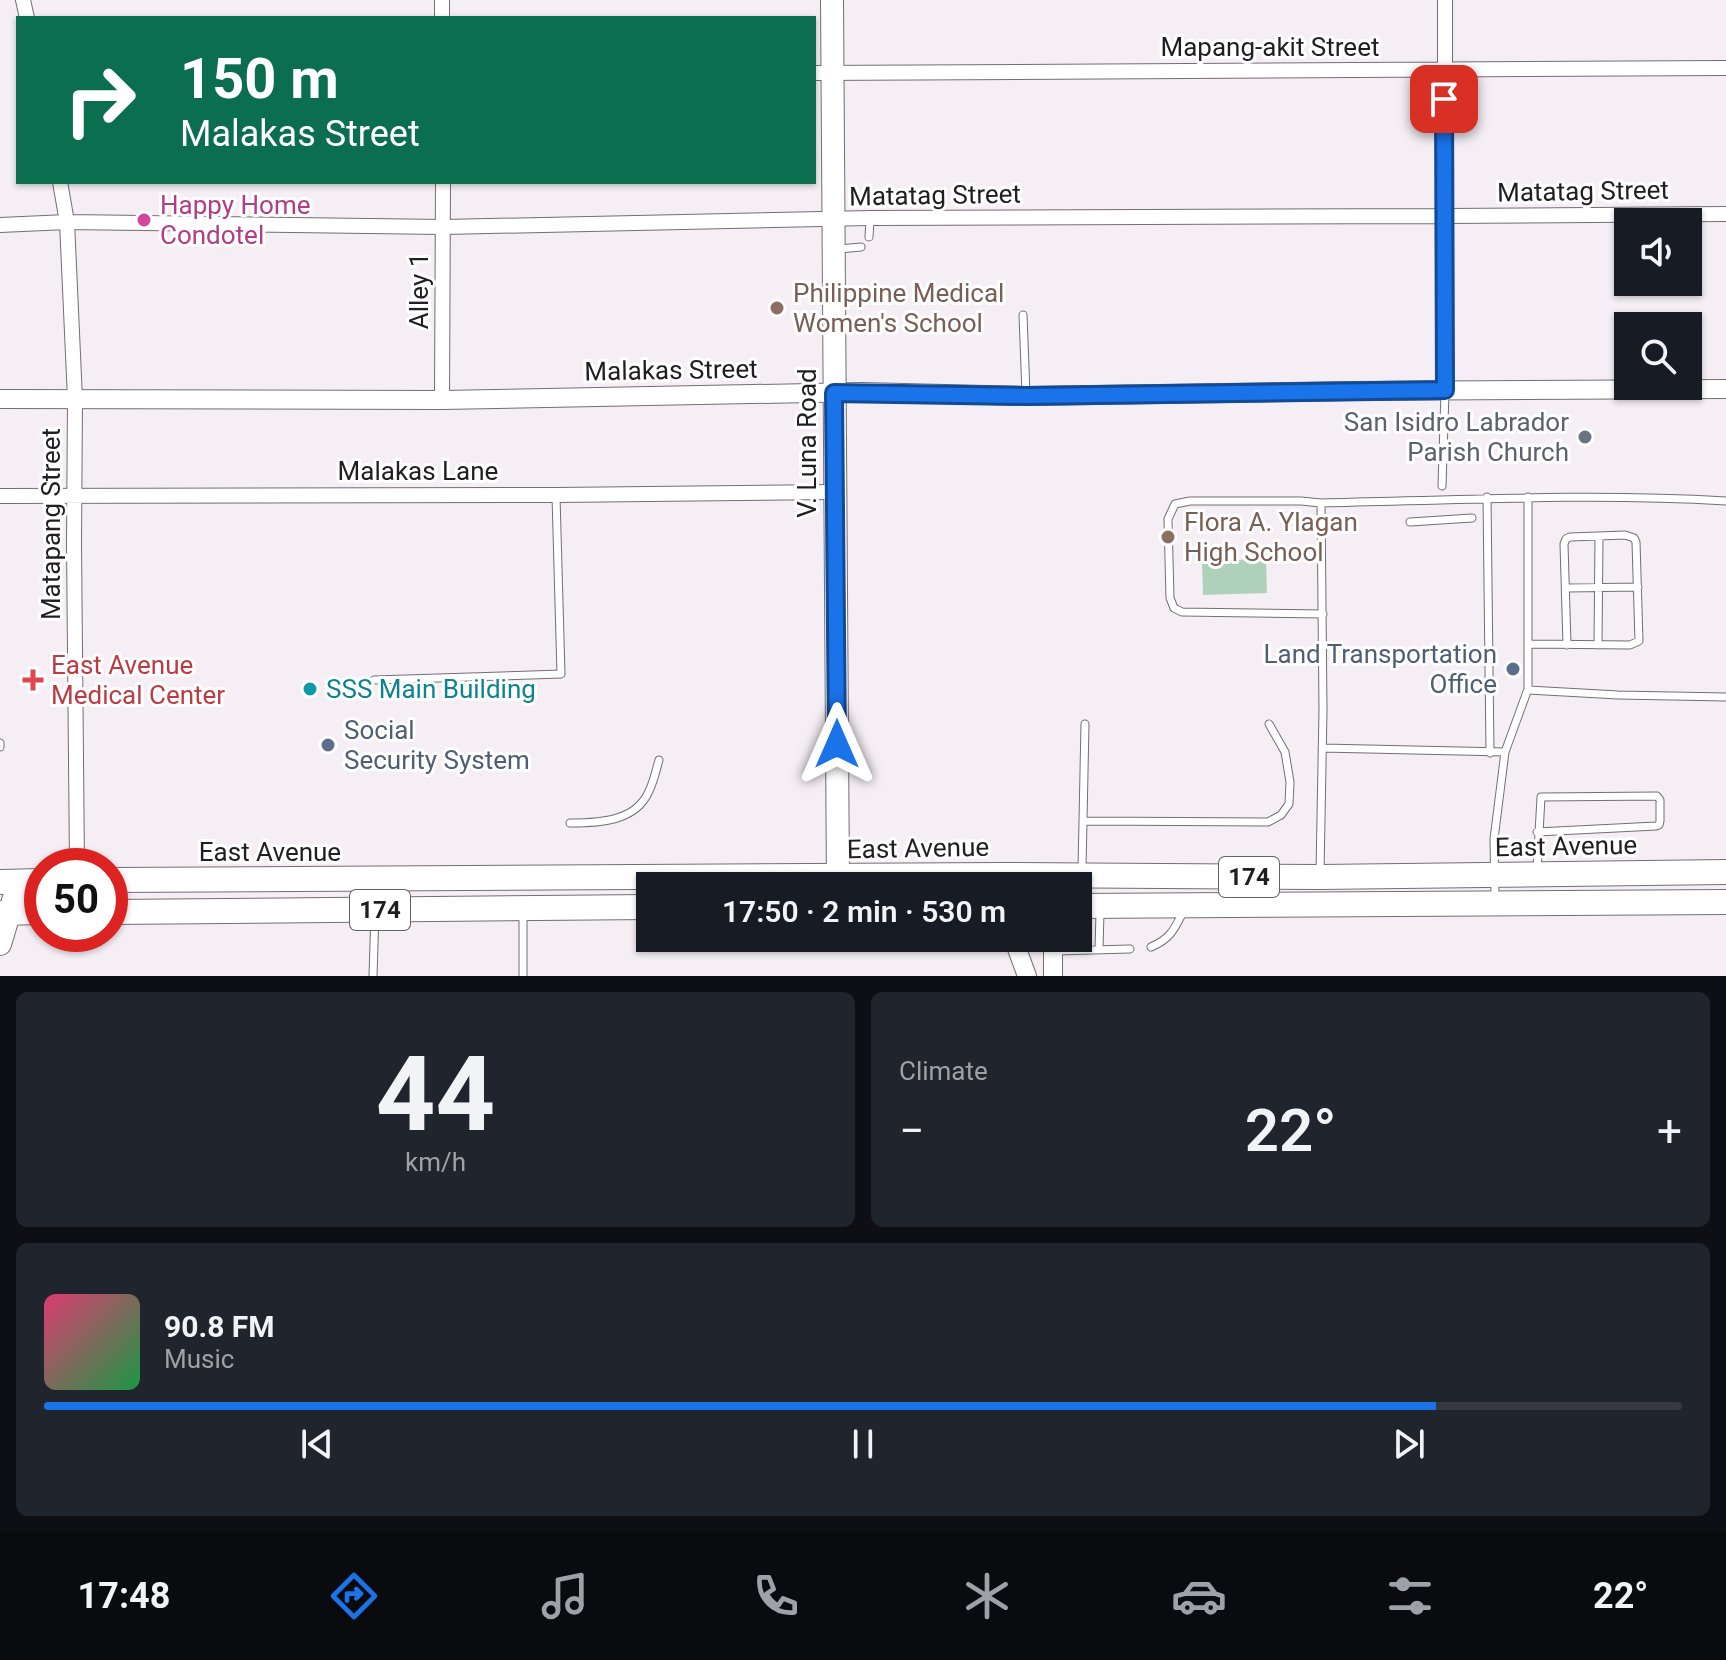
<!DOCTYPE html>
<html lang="en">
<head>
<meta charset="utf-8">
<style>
	body { margin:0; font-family:Roboto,sans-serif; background:#20242c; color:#f1f3f6; height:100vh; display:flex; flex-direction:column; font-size:30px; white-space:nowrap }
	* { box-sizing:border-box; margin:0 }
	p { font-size:26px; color:#9ea1a6 }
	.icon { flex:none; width:44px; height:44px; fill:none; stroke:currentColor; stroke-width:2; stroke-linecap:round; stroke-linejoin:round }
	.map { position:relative; height:976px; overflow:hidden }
	.details { display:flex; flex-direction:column; gap:16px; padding:16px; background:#0d0f14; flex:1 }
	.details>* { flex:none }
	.top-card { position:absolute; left:16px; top:16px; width:800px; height:168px; border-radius:0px; box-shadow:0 2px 6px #0004; background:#0b6e4f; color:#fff; overflow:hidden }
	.controls { position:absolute; left:1614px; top:208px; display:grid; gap:16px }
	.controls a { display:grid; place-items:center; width:88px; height:88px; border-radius:0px; background:#171b24; box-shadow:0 2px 6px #0004; font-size:40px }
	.speed { position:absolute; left:24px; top:848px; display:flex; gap:16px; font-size:40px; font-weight:700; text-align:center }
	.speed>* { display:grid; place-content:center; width:104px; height:104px; border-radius:50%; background:#171b24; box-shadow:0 2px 6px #0004; line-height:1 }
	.speed .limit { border:12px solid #d22; background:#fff; color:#111 }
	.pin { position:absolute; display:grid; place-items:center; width:68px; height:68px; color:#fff; margin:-34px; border-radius:16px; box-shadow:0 4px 12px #0006 }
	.me { position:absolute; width:88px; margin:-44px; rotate:0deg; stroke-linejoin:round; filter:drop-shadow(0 0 6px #0008) }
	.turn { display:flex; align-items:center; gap:28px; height:168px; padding:0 32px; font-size:36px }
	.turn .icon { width:104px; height:104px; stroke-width:2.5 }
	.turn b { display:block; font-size:56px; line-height:68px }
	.big { font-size:60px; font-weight:600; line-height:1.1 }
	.details .tile { flex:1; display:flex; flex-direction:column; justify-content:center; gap:12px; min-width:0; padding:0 28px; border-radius:12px; background:#20242c }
	.details .dial { align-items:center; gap:0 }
	.dial b { font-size:104px; line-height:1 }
	.song { display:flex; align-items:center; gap:24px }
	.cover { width:96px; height:96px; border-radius:12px; background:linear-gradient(135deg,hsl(340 70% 55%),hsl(140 70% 35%)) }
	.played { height:8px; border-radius:4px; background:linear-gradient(90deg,#1a73e8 85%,#363941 85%) }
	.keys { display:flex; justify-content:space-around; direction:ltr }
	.heat { display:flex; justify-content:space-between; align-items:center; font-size:44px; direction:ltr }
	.details .tiles { flex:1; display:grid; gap:16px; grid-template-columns:1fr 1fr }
	.tile:last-child { grid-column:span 2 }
	.trip { position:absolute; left:636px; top:872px; width:456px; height:80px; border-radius:0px; background:#171b24; box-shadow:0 2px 6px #0004; font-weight:600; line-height:80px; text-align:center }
	.tab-bar { display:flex; height:128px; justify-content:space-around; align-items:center; background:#090b0e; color:#9ea1a6 }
	.tab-bar .icon { width:56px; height:56px }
	.tab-bar .selected { color:#1a73e8 }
	.tab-bar b { font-size:36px; color:#f1f3f6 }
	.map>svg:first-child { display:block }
	.green { fill:#afd1b9 }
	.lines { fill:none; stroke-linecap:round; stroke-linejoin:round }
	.service-casing { stroke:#736e73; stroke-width:9 }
	.minor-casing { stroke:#736e73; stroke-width:16 }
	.tertiary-casing { stroke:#736e73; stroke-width:20 }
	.secondary-casing { stroke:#736e73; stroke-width:24 }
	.primary-casing { stroke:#736e73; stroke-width:26 }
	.service { stroke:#fff; stroke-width:7 }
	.minor { stroke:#fff; stroke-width:14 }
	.tertiary { stroke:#fff; stroke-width:18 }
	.secondary { stroke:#fff; stroke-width:22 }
	.primary { stroke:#fff; stroke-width:24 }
	.route-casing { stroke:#114b97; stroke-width:20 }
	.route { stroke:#1a73e8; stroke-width:14 }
	.hotel-dot { fill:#d1479c; stroke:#fff; stroke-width:3 }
	.education-dot { fill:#8d6e63; stroke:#fff; stroke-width:3 }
	.worship-dot { fill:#6b7280; stroke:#fff; stroke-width:3 }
	.service-dot { fill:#5c6f8a; stroke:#fff; stroke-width:3 }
	.health-dot { fill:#e0444e; stroke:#fff; stroke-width:3 }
	.culture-dot { fill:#0f9aa8; stroke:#fff; stroke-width:3 }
	.labels { text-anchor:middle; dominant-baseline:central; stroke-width:6; stroke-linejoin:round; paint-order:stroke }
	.shield { fill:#fff; stroke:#636263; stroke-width:2 }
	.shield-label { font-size:24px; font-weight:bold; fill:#201e20 }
	.street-label { font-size:26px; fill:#201e20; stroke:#fff }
	.hotel-label { font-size:26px; fill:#b23c85; stroke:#fff; text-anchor:start }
	.education-label { font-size:26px; fill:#785e54; stroke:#fff; text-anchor:start }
	.worship-label { font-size:26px; fill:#5b616d; stroke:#fff; text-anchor:end }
	.service-label { font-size:26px; fill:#4e5e75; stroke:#fff; text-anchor:end }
	.health-label { font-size:26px; fill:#be3a42; stroke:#fff; text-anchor:start }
	.culture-label { font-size:26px; fill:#0d838f; stroke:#fff; text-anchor:start }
</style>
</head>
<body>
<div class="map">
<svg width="1726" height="976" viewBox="0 0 1726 976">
	<rect width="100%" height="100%" fill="#f5eff5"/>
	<path class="green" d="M1266,559L1267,593L1203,595L1202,561Z"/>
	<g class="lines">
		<g class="service-casing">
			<path id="service" d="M869,237L870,219
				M839,249L861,247
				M1023,315L1026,394
				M1442,486L1445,392
				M1487,497L1490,753
				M1410,522L1472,518
				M1567,588L1638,587
				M1323,614L1182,612L1174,608L1170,598L1168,519L1175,504L1190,501H1301L1321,503C1456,500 1591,493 1726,501
				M1529,644L1630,645L1639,641L1636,542L1634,538L1625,535L1570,537L1566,539L1564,544L1567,645
				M1598,645L1599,536
				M374,680L561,674L556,496
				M1528,690L1618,695L1726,697
				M0,743V747
				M1322,748L1505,752
				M1083,821L1268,822L1281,815L1289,804L1290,782L1285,752L1269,724
				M570,823C598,823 636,822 649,791C654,781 656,770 659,760
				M1082,869L1085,724
				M1537,870L1541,797L1657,796L1660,800V821L1659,825L1656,826L1537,832
				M1320,873L1323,710L1321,503
				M1495,898L1494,839L1505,752L1528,689V497
				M523,914V976
				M778,947L871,946
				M1151,947C1170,939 1174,930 1183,912
				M1099,949L1100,912
				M1055,951L1130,949
				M373,976L375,912"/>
		</g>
		<g class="minor-casing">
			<path id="minor" d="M23,0L27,18
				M442,18V0
				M814,73L1726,68
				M60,182L67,222L75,399L74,544L77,866
				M0,225L67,222L444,227L870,218L1444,216L1726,214
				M1445,390V0
				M442,400L443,182
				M0,496L556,495L835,492"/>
		</g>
		<g class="tertiary-casing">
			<path id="tertiary" d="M0,399L442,400L862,392L1026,396L1352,391L1726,389
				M1013,938L1027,976
				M1053,976V951L1055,938"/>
		</g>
		<g class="secondary-casing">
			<path id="secondary" d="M832,0L838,886
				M0,944L19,881"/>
		</g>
		<g class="primary-casing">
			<path id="primary" d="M110,880L1003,875L1320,877L1726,872
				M0,882L42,881
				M1078,906L1726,902
				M110,912L650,907
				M0,913L42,912"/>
		</g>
		<use href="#service" class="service"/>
		<use href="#minor" class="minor"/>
		<use href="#tertiary" class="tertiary"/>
		<use href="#secondary" class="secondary"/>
		<use href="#primary" class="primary"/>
	</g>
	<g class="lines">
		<g class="route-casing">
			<path id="route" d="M837,744L834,393L1026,396L1445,390L1444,99"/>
		</g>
		<use href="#route" class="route"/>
	</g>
	<circle class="hotel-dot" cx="144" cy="220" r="8"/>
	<g class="education-dot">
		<circle cx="777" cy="308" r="8"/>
		<circle cx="1168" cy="537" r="8"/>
	</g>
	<circle class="worship-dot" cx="1585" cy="437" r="8"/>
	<g class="service-dot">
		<circle cx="1513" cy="669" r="8"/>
		<circle cx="328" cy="745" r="8"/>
	</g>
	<path class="health-dot" d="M29 668h8v8h8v8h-8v8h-8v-8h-8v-8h8z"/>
	<circle class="culture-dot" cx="310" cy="689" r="8"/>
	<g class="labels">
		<g class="shield">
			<rect x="1219" y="857" width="60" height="40" rx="6"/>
			<rect x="350" y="890" width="60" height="40" rx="6"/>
		</g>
		<g class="shield-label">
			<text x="1249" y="877">174</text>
			<text x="380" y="910">174</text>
		</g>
		<g class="street-label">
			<text x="1270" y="47">Mapang-akit Street</text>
			<text transform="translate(1583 191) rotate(-1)">Matatag Street</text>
			<text transform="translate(935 195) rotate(-1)">Matatag Street</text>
			<text transform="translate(419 291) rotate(-90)">Alley 1</text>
			<text transform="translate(671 370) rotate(-1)">Malakas Street</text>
			<text transform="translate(807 443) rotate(-90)">V. Luna Road</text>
			<text x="418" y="471">Malakas Lane</text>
			<text transform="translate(51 524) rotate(-90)">Matapang Street</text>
			<text transform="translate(1566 846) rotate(-1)">East Avenue</text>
			<text transform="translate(918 848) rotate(-1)">East Avenue</text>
			<text x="270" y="852">East Avenue</text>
		</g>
		<g class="hotel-label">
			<text x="160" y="205">Happy Home<tspan x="160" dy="30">Condotel</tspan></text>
		</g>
		<g class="education-label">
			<text x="793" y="293">Philippine Medical<tspan x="793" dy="30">Women's School</tspan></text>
			<text x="1184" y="522">Flora A. Ylagan<tspan x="1184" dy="30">High School</tspan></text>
		</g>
		<g class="worship-label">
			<text x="1569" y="422">San Isidro Labrador<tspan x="1569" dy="30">Parish Church</tspan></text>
		</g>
		<g class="service-label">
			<text x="1497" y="654">Land Transportation<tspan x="1497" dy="30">Office</tspan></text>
			<text x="344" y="730" text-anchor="start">Social<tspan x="344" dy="30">Security System</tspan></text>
		</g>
		<g class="health-label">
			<text x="51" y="665">East Avenue<tspan x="51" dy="30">Medical Center</tspan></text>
		</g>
		<g class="culture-label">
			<text x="326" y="689">SSS Main Building</text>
		</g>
	</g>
</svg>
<div class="controls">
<a><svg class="icon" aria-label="sound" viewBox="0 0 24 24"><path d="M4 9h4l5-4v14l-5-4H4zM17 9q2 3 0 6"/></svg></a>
<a><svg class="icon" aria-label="search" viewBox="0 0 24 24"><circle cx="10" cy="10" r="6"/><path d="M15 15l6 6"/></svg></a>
</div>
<div class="speed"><div class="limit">50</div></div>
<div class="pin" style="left:1444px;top:99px;background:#d93025"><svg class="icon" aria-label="arrive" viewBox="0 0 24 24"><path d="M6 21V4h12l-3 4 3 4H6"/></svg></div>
<svg class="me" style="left:837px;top:744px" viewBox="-20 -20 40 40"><path d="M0-17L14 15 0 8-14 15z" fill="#1a73e8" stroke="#fff" stroke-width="4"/></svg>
<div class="trip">17:50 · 2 min · 530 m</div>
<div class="top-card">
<div class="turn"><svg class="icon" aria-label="right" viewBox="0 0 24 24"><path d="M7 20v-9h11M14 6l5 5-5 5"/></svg><div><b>150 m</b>Malakas Street</div></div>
</div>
</div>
<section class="details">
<div class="tiles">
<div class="tile dial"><b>44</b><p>km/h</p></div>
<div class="tile"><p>Climate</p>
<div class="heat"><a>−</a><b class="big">22°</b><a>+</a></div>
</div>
<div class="tile">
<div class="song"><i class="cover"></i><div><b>90.8 FM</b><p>Music</p></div></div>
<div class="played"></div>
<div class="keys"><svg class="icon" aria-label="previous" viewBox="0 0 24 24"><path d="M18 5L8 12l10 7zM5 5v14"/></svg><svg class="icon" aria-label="pause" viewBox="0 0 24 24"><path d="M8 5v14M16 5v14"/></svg><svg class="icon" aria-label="next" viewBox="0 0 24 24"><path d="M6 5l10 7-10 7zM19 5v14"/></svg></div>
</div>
</div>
</section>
<nav class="tab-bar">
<b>17:48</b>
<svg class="icon selected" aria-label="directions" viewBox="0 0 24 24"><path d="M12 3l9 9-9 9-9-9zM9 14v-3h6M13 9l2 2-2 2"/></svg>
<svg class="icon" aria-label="music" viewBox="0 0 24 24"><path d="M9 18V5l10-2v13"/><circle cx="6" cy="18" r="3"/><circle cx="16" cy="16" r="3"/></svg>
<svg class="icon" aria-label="phone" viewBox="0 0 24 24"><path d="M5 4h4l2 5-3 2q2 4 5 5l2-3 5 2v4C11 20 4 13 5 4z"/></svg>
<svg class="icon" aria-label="climate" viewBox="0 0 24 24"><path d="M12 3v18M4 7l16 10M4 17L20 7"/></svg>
<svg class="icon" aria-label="car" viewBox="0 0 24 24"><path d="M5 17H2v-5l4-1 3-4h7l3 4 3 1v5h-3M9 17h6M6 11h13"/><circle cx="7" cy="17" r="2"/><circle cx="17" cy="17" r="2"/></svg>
<svg class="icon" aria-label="filters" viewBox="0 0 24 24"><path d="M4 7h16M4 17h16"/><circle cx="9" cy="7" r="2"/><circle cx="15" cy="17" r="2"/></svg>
<b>22°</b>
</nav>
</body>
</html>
